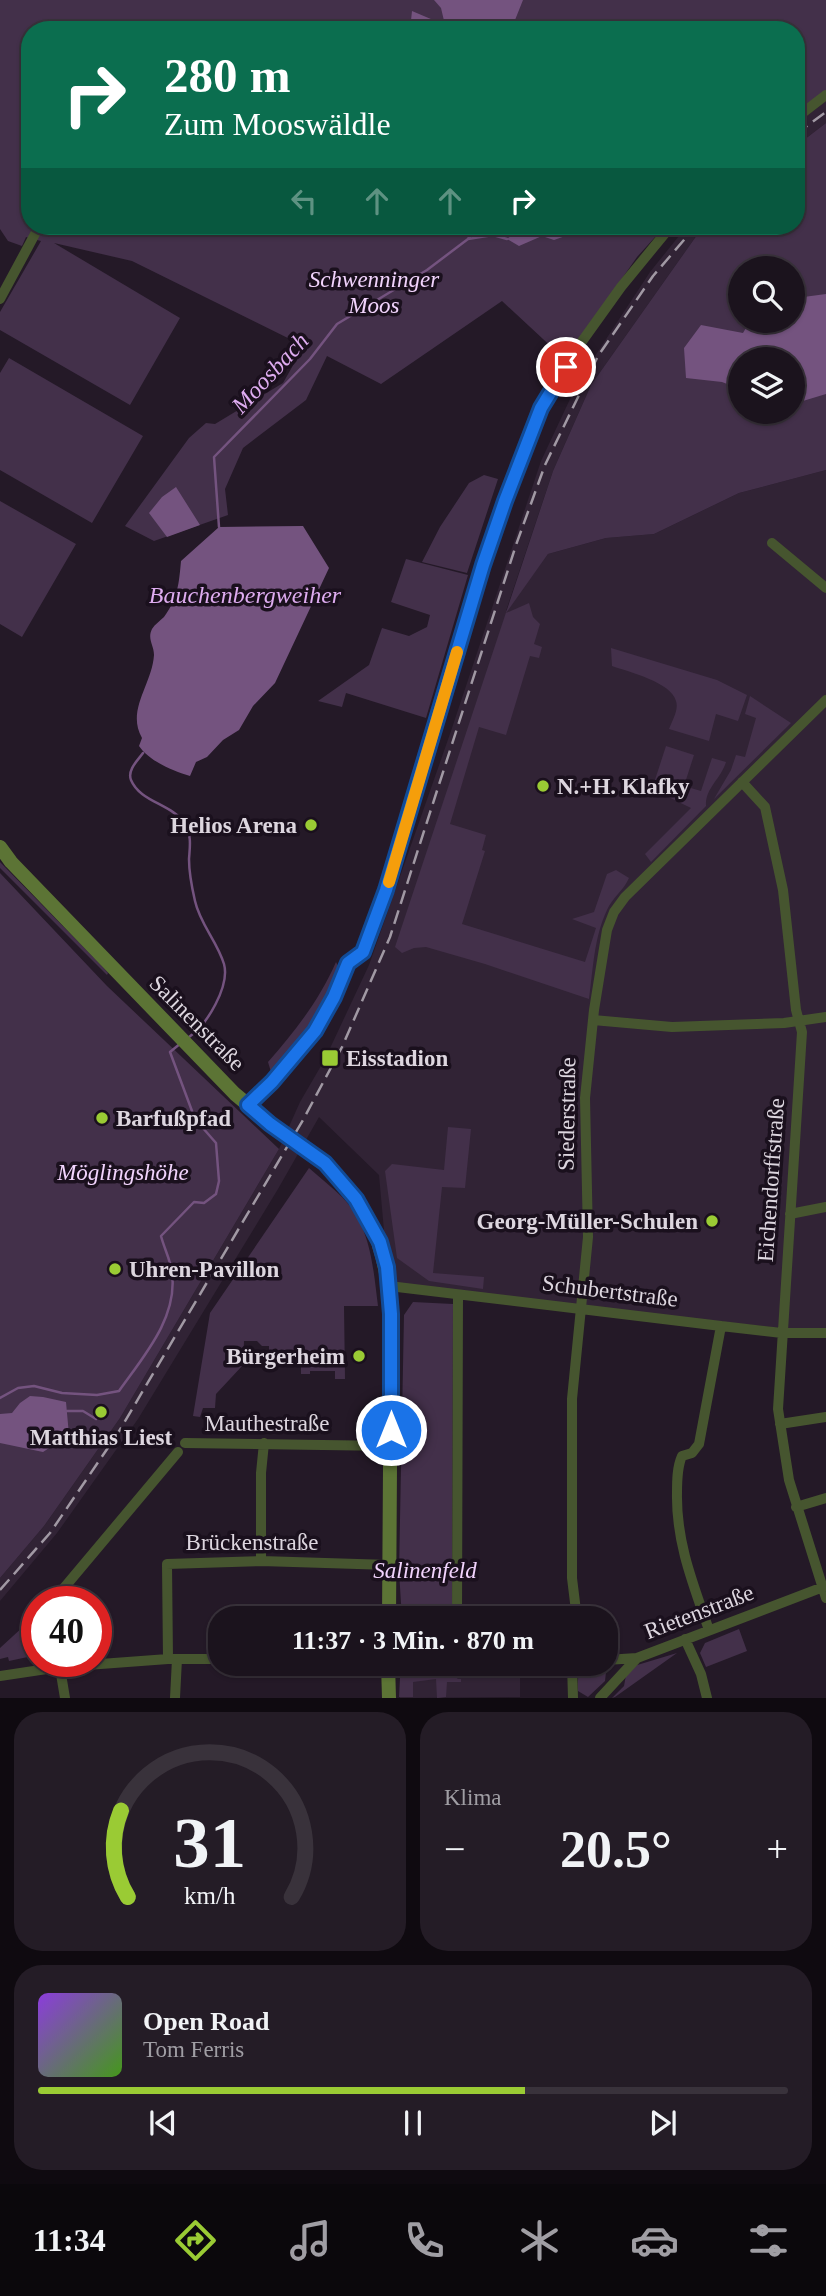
<!DOCTYPE html>
<html lang="de">
<head>
<meta charset="utf-8">
<style>
	body { margin:0; font-family:Georgia,serif; background:#241c26; color:#f1f3f6; height:100vh; display:flex; flex-direction:column; font-size:26px; white-space:nowrap }
	* { box-sizing:border-box; margin:0 }
	p { font-size:23px; color:#a09ea4 }
	.icon { flex:none; width:38px; height:38px; fill:none; stroke:currentColor; stroke-width:2; stroke-linecap:round; stroke-linejoin:round }
	.map { position:relative; height:1698px; overflow:hidden }
	.details { display:flex; flex-direction:column; gap:14px; padding:14px; background:#0f0a10; flex:1 }
	.details>* { flex:none }
	.guide { position:absolute; left:21px; top:21px; width:784px; height:214px; border-radius:28px; box-shadow:0 2px 5px #0004,0 0 0 2px #39323b; background:#0b6e4f; color:#fff; overflow:hidden }
	.controls { position:absolute; left:728px; top:256px; display:grid; gap:14px }
	.controls a { display:grid; place-items:center; width:77px; height:77px; border-radius:50%; background:#1b131d; box-shadow:0 2px 5px #0004,0 0 0 2px #39323b; font-size:35px }
	.speed { position:absolute; left:21px; top:1586px; display:flex; gap:14px; font-size:35px; font-weight:700; text-align:center }
	.speed>* { display:grid; place-content:center; width:91px; height:91px; border-radius:50%; background:#1b131d; box-shadow:0 2px 5px #0004,0 0 0 2px #39323b; line-height:1 }
	.speed .limit { border:10px solid #d22; background:#fff; color:#111 }
	.pin { position:absolute; display:grid; place-items:center; width:60px; height:60px; color:#fff; margin:-30px; border:4px solid #fff; border-radius:50%; box-shadow:0 2px 7px #0007 }
	.me { position:absolute; width:77px; margin:-38px; rotate:0deg; stroke-linejoin:round; filter:drop-shadow(0 0 5px #0008) }
	.turn { display:flex; align-items:center; gap:24px; height:147px; padding:0 28px; font-size:32px }
	.turn .icon { width:91px; height:91px; stroke-width:2.5 }
	.turn b { display:block; font-size:49px; line-height:60px }
	.lanes { display:flex; align-items:center; height:66px; padding:0 28px; background:#0003; justify-content:center; gap:35px; direction:ltr }
	.lanes .off { opacity:.35 }
	.big { font-size:52px; font-weight:800; line-height:1.1 }
	.details .card { flex:1; display:flex; flex-direction:column; justify-content:center; gap:10px; min-width:0; padding:0 24px; border-radius:28px; background:#241c26 }
	.details .dial { align-items:center; gap:0 }
	.dial svg { height:182px; overflow:visible; fill:none; stroke:#39323b; stroke-width:7; stroke-linecap:round; text-anchor:middle }
	.dial text { fill:#f1f3f6; stroke:none }
	.song { display:flex; align-items:center; gap:21px }
	.cover { width:84px; height:84px; border-radius:10px; background:linear-gradient(135deg,hsl(270 70% 55%),hsl(100 70% 35%)) }
	.played { height:7px; border-radius:4px; background:linear-gradient(90deg,#9acb34 65%,#39323b 65%) }
	.keys { display:flex; justify-content:space-around; direction:ltr }
	.heat { display:flex; justify-content:space-between; align-items:center; font-size:38px; direction:ltr }
	.details .tiles { flex:1; display:grid; gap:14px; grid-template-columns:1fr 1fr }
	.card:last-child { grid-column:span 2 }
	.trip { position:absolute; left:208px; top:1606px; width:410px; height:70px; border-radius:28px; background:#1b131d; box-shadow:0 2px 5px #0004,0 0 0 2px #39323b; font-weight:800; line-height:70px; text-align:center }
	.dock { display:flex; height:112px; justify-content:space-around; align-items:center; background:#0b080c; color:#a09ea4 }
	.dock .icon { width:49px; height:49px }
	.dock .on { color:#9acb34 }
	.dock b { font-size:32px; color:#f1f3f6 }
	.map>svg:first-child { display:block }
	.built { fill:#312335 }
	.green { fill:#43304a; fill-rule:evenodd }
	.water { fill:#74537f }
	.lines { fill:none; stroke-linecap:round; stroke-linejoin:round }
	.stream { stroke:#74537f; stroke-width:2.5 }
	.street { stroke:#46552f; stroke-width:10 }
	.secondary { stroke:#5c7435; stroke-width:14 }
	.rail { stroke:#a199a4; stroke-width:2.5; stroke-dasharray:14 7; stroke-linecap:butt }
	.secondary-bridge { stroke:#5c7435; stroke-width:14 }
	.route-casing { stroke:#114b97; stroke-width:18 }
	.route { stroke:#1a73e8; stroke-width:12 }
	.slow { stroke:#f59e0b; stroke-width:12 }
	.poi-dot { fill:#9acb34; stroke:#1a101d; stroke-width:2.5 }
	.labels { text-anchor:middle; dominant-baseline:central; stroke-width:7; stroke-linejoin:round; paint-order:stroke }
	.park-label { font-size:23px; font-style:italic; fill:#f2d4fd; stroke:#1a101d }
	.poi-label { font-size:23px; font-weight:bold; fill:#ddd6df; stroke:#1a101d; text-anchor:start }
	.street-label { font-size:23px; fill:#ddd6df; stroke:#1a101d }
	.water-label { font-size:24px; font-style:italic; fill:#deacf0; stroke:#1a101d }
</style>
</head>
<body>
<div class="map">
<svg width="826" height="1698" viewBox="0 0 826 1698">
	<rect width="100%" height="100%" fill="#241927"/>
	<path class="built" d="M826,101V123L796,146V124Z
		M687,226H706L697,235L591,385L553,471L506,611L548,554L606,538L654,534L739,493L826,470V1333L389,1286L379,1175L319,1117L278,1189L138,1419L57,1533L0,1601V1578L44,1526L120,1418L279,1149L300,1102L325,1059L369,965L451,731L541,461L578,382L650,272Z
		M406,1672H520V1697L400,1698V1678Z"/>
	<path class="green" d="M0,0H826V92L796,115V30H30V226H665L637,257L567,357L557,352L502,301L381,384L327,356L306,400L243,448L225,489L228,515L154,541L125,526L189,438L206,423L215,424L283,383L304,346L132,261L54,243L180,318L130,405L0,330V312L41,241L26,237L22,246L8,241L0,229Z
		M826,123V470L739,493L654,534L606,538L548,554L506,613L529,603L533,617L540,624L534,644L542,647L539,658L530,656L506,735L479,727L450,824L486,835L482,850L485,851L462,924L585,962L596,928L572,919L594,912L607,874L616,870L629,878C624,890 612,898 607,910C594,937 593,970 589,999L485,964L426,947L414,948L402,953L395,947L553,471L591,385L697,235L706,226H796V146ZM740,268H793V320H740ZM740,359H793V411H740Z
		M9,358L143,436L92,523L0,470V373Z
		M484,475L498,479L467,573L422,562L440,527L469,483Z
		M0,501L76,544L22,637L0,624Z
		M406,559L468,575L426,718L346,693L342,707L318,701L369,665L382,628L409,636L427,627L430,615L391,602Z
		M611,648L717,680L747,695L738,721L716,714L709,741L669,729C672,721 679,710 676,701C671,682 629,672 612,666Z
		M750,696L791,723L714,799L731,770L736,755L745,757L756,718L745,714Z
		M666,746L694,755L684,786L701,791L712,758L726,762C721,779 705,788 706,806L651,862L645,854L691,808L652,789Z
		M0,862L100,964L108,973L107,975L0,868Z
		M0,873L107,986L279,1149L120,1418L44,1526L0,1578Z
		M336,962L339,968L317,1017L271,1072L268,1062C295,1031 319,1001 336,962Z
		M448,1127L471,1129L465,1188L442,1187L433,1273L484,1277L483,1289L429,1281L397,1258L385,1171L392,1164L444,1170Z
		M309,1168C320,1178 332,1187 342,1197C371,1226 373,1267 378,1306H344L345,1379H335V1371H310V1374H301V1364H269V1346H262L257,1341H244L243,1365L216,1394L215,1408H203L200,1417L193,1416L210,1313Z
		M413,1302L453,1304L452,1619H402L399,1571L404,1315Z
		M37,1614V1655L9,1661L8,1657L0,1659V1648Z
		M739,1629L747,1651L706,1667L700,1653L705,1643Z
		M677,1653L615,1697L612,1698L624,1686L626,1675L634,1666Z
		M600,1666L606,1672L605,1681L588,1697L578,1691C578,1670 577,1668 600,1666Z
		M406,1672H450L458,1679H461V1682H447L446,1697L437,1698L436,1679L413,1682V1697H399L400,1678Z"/>
	<path class="water" d="M434,0H523L511,30H410L412,11L445,25L441,8Z
		M523,226H594L554,240L542,236L519,246L507,239Z
		M826,294V394L793,404V359H740V389L722,382L686,378L684,348L701,325L743,333L750,321L793,320L796,298Z
		M176,487L200,525L167,537L149,513L162,497Z
		M303,526L329,568L275,683L253,706L239,730L223,740L207,757L196,762L190,776C173,771 149,761 139,746L142,738C126,710 152,685 154,655C154,645 147,639 152,629C155,624 160,621 164,617C178,598 179,583 181,561L219,527Z
		M30,1396L43,1397L66,1402L69,1435L43,1452L0,1443V1414L12,1413L20,1403Z"/>
	<g class="lines">
		<path class="stream" d="M468,239L493,235L507,239
			M219,527L214,457L310,359L337,324L427,270L468,239L476,226
			M143,753C138,760 127,770 131,780C140,802 172,804 184,823C192,836 190,845 189,859C189,872 192,888 195,901C200,924 217,941 224,964C230,986 207,1025 189,1037
			M0,1398L18,1388L34,1386L62,1393L97,1395L119,1391C143,1357 178,1318 172,1273C171,1261 164,1248 161,1236L194,1202L204,1203L216,1194L219,1181L216,1143L195,1119L170,1052L181,1043
			M67,1411H83L96,1419"/>
		<path class="street" d="M796,118L826,95
			M0,299L35,234
			M772,543L826,588
			M742,782L765,807L783,890L796,1010L802,1032L778,1409L789,1480L826,1598
			M593,1020L672,1027L784,1023L826,1017
			M248,1105L272,1082L315,1031L334,997L348,963L363,952L386,890L483,565L512,480L541,408L578,347L621,287L671,226
			M790,1214L826,1207
			M389,1286L721,1326L782,1333H826
			M780,1424L826,1417
			M185,1443L391,1446
			M796,1507L826,1498
			M261,1561V1473L264,1443
			M53,1601L178,1452
			M457,1619L458,1295
			M577,1619L572,1578V1399L588,1237L585,1098L594,1010L607,930L614,912L625,897L826,700
			M709,1630C693,1584 676,1542 677,1493C677,1481 677,1467 682,1456L692,1453L699,1444L721,1326
			M685,1639L701,1674L707,1698
			M168,1659L167,1564L261,1561L390,1565
			M606,1660L637,1658
			M59,1662L65,1698
			M572,1664L573,1698
			M0,1676L60,1667L168,1659H220
			M175,1698L177,1659
			M600,1698L637,1658L826,1586"/>
		<path class="secondary" d="M0,847L11,862L235,1094L281,1132
			M298,1144C364,1188 386,1237 391,1314L389,1619
			M388,1664L389,1698"/>
		<path class="rail" d="M796,134L826,112
			M0,1590L50,1533L118,1433L303,1120L342,1047L390,937L516,545L545,465L598,356L653,276L696,226"/>
		<path class="secondary-bridge" d="M281,1132L298,1144"/>
	</g>
	<g class="lines">
		<g class="route-casing">
			<path id="route" d="M391,1430V1314L387,1267L380,1242L356,1199L325,1163L270,1124L248,1105L272,1082L315,1031L334,997L348,963L363,952L386,890L483,565L505,501L541,408L566,367"/>
		</g>
		<use href="#route" class="route"/>
		<path class="slow" d="M389,882L457,652"/>
	</g>
	<g class="poi-dot">
		<circle cx="543" cy="786" r="7"/>
		<circle cx="311" cy="825" r="7"/>
		<rect x="321" y="1049" width="18" height="18" rx="3.5"/>
		<circle cx="102" cy="1118" r="7"/>
		<circle cx="712" cy="1221" r="7"/>
		<circle cx="115" cy="1269" r="7"/>
		<circle cx="359" cy="1356" r="7"/>
		<circle cx="101" cy="1412" r="7"/>
	</g>
	<g class="labels">
		<g class="park-label">
			<text x="374" y="279">Schwenninger<tspan x="374" dy="26">Moos</tspan></text>
			<text x="123" y="1172">Möglingshöhe</text>
			<text x="425" y="1570">Salinenfeld</text>
		</g>
		<g class="poi-label">
			<text x="557" y="786">N.+H. Klafky</text>
			<text x="297" y="825" text-anchor="end">Helios Arena</text>
			<text x="346" y="1058">Eisstadion</text>
			<text x="116" y="1118">Barfußpfad</text>
			<text x="698" y="1221" text-anchor="end">Georg-Müller-Schulen</text>
			<text x="129" y="1269">Uhren-Pavillon</text>
			<text x="345" y="1356" text-anchor="end">Bürgerheim</text>
			<text x="101" y="1437" text-anchor="middle">Matthias Liest</text>
		</g>
		<g class="street-label">
			<text transform="translate(197 1023) rotate(45)">Salinenstraße</text>
			<text transform="translate(567 1114) rotate(-89)">Siederstraße</text>
			<text transform="translate(771 1180) rotate(-86)">Eichendorffstraße</text>
			<text transform="translate(610 1291) rotate(7)">Schubertstraße</text>
			<text x="267" y="1423">Mauthestraße</text>
			<text x="252" y="1542">Brückenstraße</text>
			<text transform="translate(699 1612) rotate(-21)">Rietenstraße</text>
		</g>
		<g class="water-label">
			<text transform="translate(270 373) rotate(-47)">Moosbach</text>
			<text x="245" y="595">Bauchenbergweiher</text>
		</g>
	</g>
</svg>
<div class="controls">
<a><svg class="icon" aria-label="search" viewBox="0 0 24 24"><circle cx="10" cy="10" r="6"/><path d="M15 15l6 6"/></svg></a>
<a><svg class="icon" aria-label="layers" viewBox="0 0 24 24"><path d="M12 4l9 5-9 5-9-5zM3 14l9 5 9-5"/></svg></a>
</div>
<div class="speed"><div class="limit">40</div></div>
<div class="pin" style="left:566px;top:367px;background:#d93025"><svg class="icon" aria-label="arrive" viewBox="0 0 24 24"><path d="M6 21V4h12l-3 4 3 4H6"/></svg></div>
<svg class="me" style="left:391px;top:1430px" viewBox="-20 -20 40 40"><circle r="17" fill="#1a73e8" stroke="#fff" stroke-width="3"/><path d="M0-11L8 9 0 5-8 9z" fill="#fff"/></svg>
<div class="trip">11:37 · 3 Min. · 870 m</div>
<div class="guide">
<div class="turn"><svg class="icon" aria-label="right" viewBox="0 0 24 24"><path d="M7 20v-9h11M14 6l5 5-5 5"/></svg><div><b>280 m</b>Zum Mooswäldle</div></div>
<div class="lanes"><svg class="icon off" aria-label="left" viewBox="0 0 24 24"><path d="M17 20v-9H6M10 6l-5 5 5 5"/></svg><svg class="icon off" aria-label="ahead" viewBox="0 0 24 24"><path d="M12 20V5M6 11l6-6 6 6"/></svg><svg class="icon off" aria-label="ahead" viewBox="0 0 24 24"><path d="M12 20V5M6 11l6-6 6 6"/></svg><svg class="icon" aria-label="right" viewBox="0 0 24 24"><path d="M7 20v-9h11M14 6l5 5-5 5"/></svg></div>
</div>
</div>
<section class="details">
<div class="tiles">
<div class="card dial"><svg viewBox="0 0 100 80">
<path d="M14 69A42 42 0 1 1 86 69"/>
<path d="M14 69A42 42 0 0 1 11 31" stroke="#9acb34"/>
<text x="50" y="56" font-size="32" font-weight="700">31</text>
<text x="50" y="72" font-size="11">km/h</text>
</svg></div>
<div class="card"><p>Klima</p>
<div class="heat"><a>−</a><b class="big">20.5°</b><a>+</a></div>
</div>
<div class="card">
<div class="song"><i class="cover"></i><div><b>Open Road</b><p>Tom Ferris</p></div></div>
<div class="played"></div>
<div class="keys"><svg class="icon" aria-label="previous" viewBox="0 0 24 24"><path d="M18 5L8 12l10 7zM5 5v14"/></svg><svg class="icon" aria-label="pause" viewBox="0 0 24 24"><path d="M8 5v14M16 5v14"/></svg><svg class="icon" aria-label="next" viewBox="0 0 24 24"><path d="M6 5l10 7-10 7zM19 5v14"/></svg></div>
</div>
</div>
</section>
<nav class="dock">
<b>11:34</b>
<svg class="icon on" aria-label="directions" viewBox="0 0 24 24"><path d="M12 3l9 9-9 9-9-9zM9 14v-3h6M13 9l2 2-2 2"/></svg>
<svg class="icon" aria-label="music" viewBox="0 0 24 24"><path d="M9 18V5l10-2v13"/><circle cx="6" cy="18" r="3"/><circle cx="16" cy="16" r="3"/></svg>
<svg class="icon" aria-label="phone" viewBox="0 0 24 24"><path d="M5 4h4l2 5-3 2q2 4 5 5l2-3 5 2v4C11 20 4 13 5 4z"/></svg>
<svg class="icon" aria-label="climate" viewBox="0 0 24 24"><path d="M12 3v18M4 7l16 10M4 17L20 7"/></svg>
<svg class="icon" aria-label="car" viewBox="0 0 24 24"><path d="M5 17H2v-5l4-1 3-4h7l3 4 3 1v5h-3M9 17h6M6 11h13"/><circle cx="7" cy="17" r="2"/><circle cx="17" cy="17" r="2"/></svg>
<svg class="icon" aria-label="filters" viewBox="0 0 24 24"><path d="M4 7h16M4 17h16"/><circle cx="9" cy="7" r="2"/><circle cx="15" cy="17" r="2"/></svg>
</nav>
</body>
</html>
